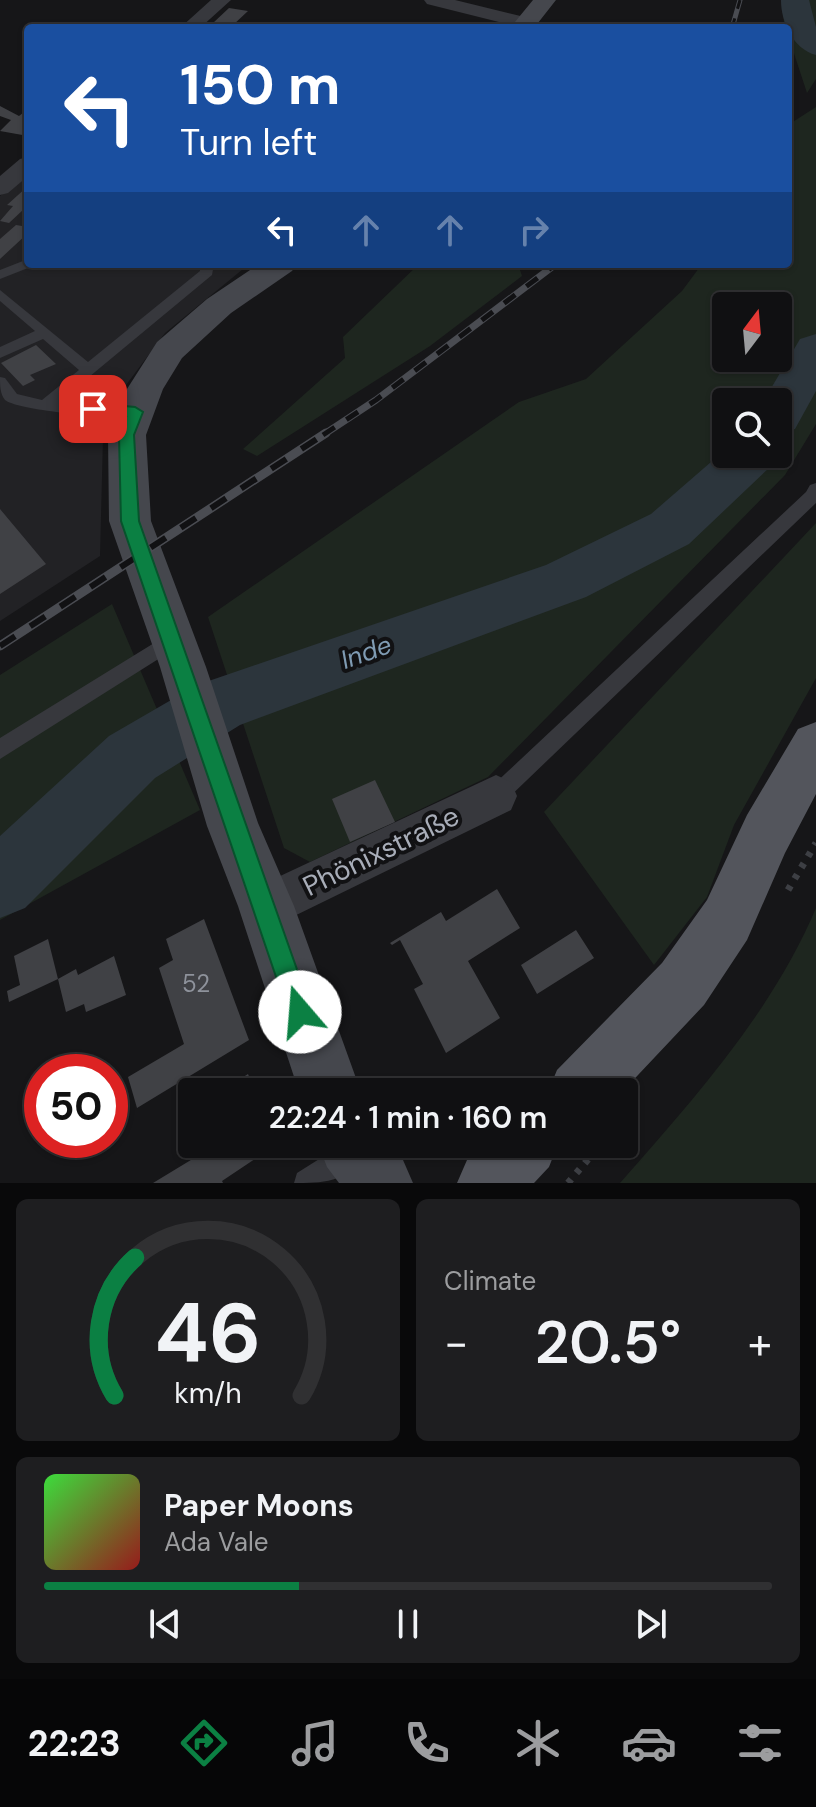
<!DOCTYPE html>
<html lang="en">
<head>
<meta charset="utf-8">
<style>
	body { margin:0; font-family:"DM Sans",sans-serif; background:#1e1e20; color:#f1f3f6; height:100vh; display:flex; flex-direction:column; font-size:30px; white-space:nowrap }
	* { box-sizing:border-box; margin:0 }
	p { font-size:26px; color:#9c9d9f }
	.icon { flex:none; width:44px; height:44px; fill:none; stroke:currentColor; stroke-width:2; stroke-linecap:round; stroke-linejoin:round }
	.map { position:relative; height:1183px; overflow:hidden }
	.side { display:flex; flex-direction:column; gap:16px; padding:16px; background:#09090a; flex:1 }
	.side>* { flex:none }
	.top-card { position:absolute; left:24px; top:24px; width:768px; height:244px; border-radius:8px; box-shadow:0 2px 6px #0004,0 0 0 2px #303032; background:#1a4fa0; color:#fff; overflow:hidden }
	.needle { width:52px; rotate:16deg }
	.tools { position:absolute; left:712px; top:292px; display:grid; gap:16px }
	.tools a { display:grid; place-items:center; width:80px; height:80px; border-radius:8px; background:#101012; box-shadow:0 2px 6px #0004,0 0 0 2px #303032; font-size:40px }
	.speed { position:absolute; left:24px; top:1054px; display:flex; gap:16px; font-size:40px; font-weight:700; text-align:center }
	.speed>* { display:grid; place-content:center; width:104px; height:104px; border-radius:50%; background:#101012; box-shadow:0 2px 6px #0004,0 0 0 2px #303032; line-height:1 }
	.speed .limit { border:12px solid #d22; background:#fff; color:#111 }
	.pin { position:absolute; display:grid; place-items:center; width:68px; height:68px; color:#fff; margin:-34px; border-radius:16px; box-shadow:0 4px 12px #0006 }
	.me { position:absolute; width:88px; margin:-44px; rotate:342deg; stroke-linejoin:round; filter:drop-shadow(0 0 6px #0008) }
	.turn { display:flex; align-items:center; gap:28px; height:168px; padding:0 24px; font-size:36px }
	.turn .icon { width:104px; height:104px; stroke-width:2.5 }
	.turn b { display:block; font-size:56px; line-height:68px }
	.lanes { display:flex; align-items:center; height:76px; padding:0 24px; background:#0003; justify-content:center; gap:40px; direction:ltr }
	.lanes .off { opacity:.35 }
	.big { font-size:60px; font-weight:600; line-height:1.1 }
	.side .card { flex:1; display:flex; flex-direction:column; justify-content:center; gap:12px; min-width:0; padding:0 28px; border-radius:12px; background:#1e1e20 }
	.side .dial { align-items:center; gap:0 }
	.dial svg { height:208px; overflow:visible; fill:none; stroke:#303032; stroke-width:7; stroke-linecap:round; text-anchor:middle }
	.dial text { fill:#f1f3f6; stroke:none }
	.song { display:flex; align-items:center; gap:24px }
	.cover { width:96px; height:96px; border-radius:12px; background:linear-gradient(135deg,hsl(120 70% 55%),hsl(0 70% 35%)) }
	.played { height:8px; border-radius:4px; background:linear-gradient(90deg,#0b8043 35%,#303032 35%) }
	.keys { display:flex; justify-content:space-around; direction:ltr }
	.heat { display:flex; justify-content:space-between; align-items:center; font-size:44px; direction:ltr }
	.side .tiles { flex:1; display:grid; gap:16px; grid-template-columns:1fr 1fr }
	.card:last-child { grid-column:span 2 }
	.trip { position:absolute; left:178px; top:1078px; width:460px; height:80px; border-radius:8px; background:#101012; box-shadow:0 2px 6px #0004,0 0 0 2px #303032; font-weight:600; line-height:80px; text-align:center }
	.menu { display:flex; height:128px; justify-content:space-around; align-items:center; background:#060607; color:#9c9d9f }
	.menu .icon { width:56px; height:56px }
	.menu .selected { color:#0b8043 }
	.menu b { font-size:36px; color:#f1f3f6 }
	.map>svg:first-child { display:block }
	.built { fill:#222225 }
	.green { fill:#1e261f; fill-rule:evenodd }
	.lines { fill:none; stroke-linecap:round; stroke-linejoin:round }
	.river { fill:#2c353c; fill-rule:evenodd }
	.building { fill:#404145 }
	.path { stroke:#3d3f44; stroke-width:7; stroke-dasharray:5 8; stroke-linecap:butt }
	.lane { fill:#37383d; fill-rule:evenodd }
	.street { fill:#37383d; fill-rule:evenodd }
	.secondary { fill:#45474d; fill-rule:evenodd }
	.primary { fill:#53555c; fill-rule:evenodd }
	.rail-far2-casing { stroke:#4a4c52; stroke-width:5 }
	.rail-far1-casing { stroke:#4a4c52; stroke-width:7 }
	.rail-casing { stroke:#4a4c52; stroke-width:9 }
	.rail-far2 { stroke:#111113; stroke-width:3; stroke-dasharray:10; stroke-linecap:butt }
	.rail-far1 { stroke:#111113; stroke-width:5; stroke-dasharray:14; stroke-linecap:butt }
	.rail { stroke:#111113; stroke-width:6; stroke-dasharray:18; stroke-linecap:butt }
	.route { fill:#0b8043; stroke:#07532c; stroke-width:2 }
	.labels { text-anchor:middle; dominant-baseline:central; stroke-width:8; stroke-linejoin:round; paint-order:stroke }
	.near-number-label { font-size:24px; fill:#8e929b }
	.water-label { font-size:26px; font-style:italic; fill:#7f9bb3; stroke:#111113 }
	.near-street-label { font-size:28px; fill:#a8adb8; stroke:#111113 }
</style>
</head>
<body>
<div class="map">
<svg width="816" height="1183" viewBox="0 0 816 1183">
	<rect width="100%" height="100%" fill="#161618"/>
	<path class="built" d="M28,171V264H243V269L165,333L126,385L103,437L100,556L0,621V196Z"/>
	<path class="green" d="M782,0H816V79L807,93L784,23Z
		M816,107V424L785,475L488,777L310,862L284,848L208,617L519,402L586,379L682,291L702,264H788V125ZM726,306H778V358H726ZM726,402H778V454H726Z
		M419,264H518L522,276L430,346L257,456L243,449L345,358L343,337Z
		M816,523V678L734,825L707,897L654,965L544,812Z
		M112,604L200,810L0,920V675Z
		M816,908V1183H620C694,1099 772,1012 816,908Z"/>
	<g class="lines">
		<path class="river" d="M781,0H809L816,27V55C793,49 781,22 781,0Z
			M816,334V391L795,429L778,434V402H763L800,339Z
			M726,449V454H777L770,467L689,544L586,597L240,725L155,778L25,908L0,918V836L109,736L197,685L546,565L651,514Z"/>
	</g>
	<path class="building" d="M229,8L248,11L232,26L201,28L208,22L213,23Z
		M0,106L19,116L28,109V136L0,131L11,120L0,116Z
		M28,186V209H24L9,223L0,221L13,206L7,205Z
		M16,225L28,227V233L0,259V239Z
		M36,345L56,364L30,375L35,380L23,386L1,363Z
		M0,509L46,564L0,594Z
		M375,780L395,822L350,842L332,799Z
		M497,889L520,928L468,961L500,1018L446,1053L414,989L423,984L400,940L392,945L390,943L441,912L446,921Z
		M204,919L249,1040L137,1108L128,1077L184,1044L159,968L173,960L166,939Z
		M576,930L594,958L537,994L521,965Z
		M48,939L58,979L76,969L78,975L114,956L126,995L86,1012L84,1004L66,1012L58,979L9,1002L7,991L20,985L14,956Z
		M248,1074L255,1092H220Z
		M207,1144H277L222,1181L223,1183H153L209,1149Z"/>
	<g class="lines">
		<path class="path" d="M788,890L816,843
			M624,1117L636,1103
			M568,1183L601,1144"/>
		<path class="lane" d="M28,259V264L33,266L0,279V270Z
			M200,264H214L212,275L60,401L135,407L140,408V416C123,420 18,411 5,400C0,394 0,385 0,377L5,378L17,394L42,400L79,370L43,339L0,358V347L35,331L0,301V290L88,362L200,271Z
			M816,483V503L503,803L496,806L489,803L485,796L489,789L806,492L810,485Z
			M172,632L179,634L181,640L179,646L0,759V738Z
			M343,1144L357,1146L361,1155C350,1183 320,1183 294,1183L297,1173Z"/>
		<path class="street" d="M211,0H231L200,28H180Z
			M424,0H455L533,19L535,23L533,27L523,28L427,4Z
			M28,157V176L8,193L0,195V176L20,159Z
			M496,775L511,782L517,796L511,810L282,922L266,929L250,922L243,906L250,890Z"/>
		<path class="secondary" d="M533,0H556L534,28H510Z
			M259,264H297L292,271L231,313L182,358L163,389L146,435L151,521L206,667L258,823L294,906L361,1092H299L238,906L207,826L160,667L109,521L108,435L127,389L157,342L207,299Z
			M318,1144H391L403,1160L413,1183H339L327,1167Z"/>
		<path class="primary" d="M816,722V794L785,853L747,940L704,1005L622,1092H548L557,1070L662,963L707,900L747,815L798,729Z
			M482,1144H558L549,1167L534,1183H457L467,1160Z"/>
		<g class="rail-far2-casing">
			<path id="rail-far2" d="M732,28L740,0"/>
		</g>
		<g class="rail-far1-casing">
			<path id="rail-far1" d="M323,435L376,400L556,264"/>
		</g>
		<g class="rail-casing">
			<path id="rail" d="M0,646L326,433"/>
		</g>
		<use href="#rail-far2" class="rail-far2"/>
		<use href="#rail-far1" class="rail-far1"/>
		<use href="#rail" class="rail"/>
	</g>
	<path class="route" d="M93,403L135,407L143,412L134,435L139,521L312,1012L309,1021L300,1024L291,1021L288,1012L121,521L119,435L126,417L87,412V405Z"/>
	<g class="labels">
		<g class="near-number-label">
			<text x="196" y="983">52</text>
		</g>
		<g class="water-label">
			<text transform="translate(366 652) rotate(-20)">Inde</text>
		</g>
		<g class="near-street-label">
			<text transform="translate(381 851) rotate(-26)">Phönixstraße</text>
		</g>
	</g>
</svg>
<div class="tools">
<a><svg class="needle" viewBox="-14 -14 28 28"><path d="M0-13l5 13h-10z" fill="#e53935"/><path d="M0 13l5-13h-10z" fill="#9c9d9f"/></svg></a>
<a><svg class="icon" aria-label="search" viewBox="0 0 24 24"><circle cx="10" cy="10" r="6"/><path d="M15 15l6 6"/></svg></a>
</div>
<div class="speed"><div class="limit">50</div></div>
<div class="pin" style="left:93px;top:409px;background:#d93025"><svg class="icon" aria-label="arrive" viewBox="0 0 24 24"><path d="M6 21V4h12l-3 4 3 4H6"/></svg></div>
<svg class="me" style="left:300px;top:1012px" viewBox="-20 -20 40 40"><circle r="19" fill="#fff"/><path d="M0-13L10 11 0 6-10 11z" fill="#0b8043"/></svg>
<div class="trip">22:24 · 1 min · 160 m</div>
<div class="top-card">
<div class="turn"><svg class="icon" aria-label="left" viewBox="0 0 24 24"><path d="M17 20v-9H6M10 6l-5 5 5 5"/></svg><div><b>150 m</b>Turn left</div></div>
<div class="lanes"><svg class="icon" aria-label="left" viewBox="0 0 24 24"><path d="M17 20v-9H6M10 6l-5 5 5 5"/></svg><svg class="icon off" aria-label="ahead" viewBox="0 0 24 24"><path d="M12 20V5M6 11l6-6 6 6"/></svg><svg class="icon off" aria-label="ahead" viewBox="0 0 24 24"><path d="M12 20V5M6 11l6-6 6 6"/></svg><svg class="icon off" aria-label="right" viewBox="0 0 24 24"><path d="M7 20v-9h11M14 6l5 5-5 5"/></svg></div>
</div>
</div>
<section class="side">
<div class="tiles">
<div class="card dial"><svg viewBox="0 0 100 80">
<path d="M14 69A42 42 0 1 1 86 69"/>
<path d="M14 69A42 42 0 0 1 22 16" stroke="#0b8043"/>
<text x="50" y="56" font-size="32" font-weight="700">46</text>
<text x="50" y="72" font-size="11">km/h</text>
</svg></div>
<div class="card"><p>Climate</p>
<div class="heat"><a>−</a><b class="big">20.5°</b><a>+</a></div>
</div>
<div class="card">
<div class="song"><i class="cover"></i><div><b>Paper Moons</b><p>Ada Vale</p></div></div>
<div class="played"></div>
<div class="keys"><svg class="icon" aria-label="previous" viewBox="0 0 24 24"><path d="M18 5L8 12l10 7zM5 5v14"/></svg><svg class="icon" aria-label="pause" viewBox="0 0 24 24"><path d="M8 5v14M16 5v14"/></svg><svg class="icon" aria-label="next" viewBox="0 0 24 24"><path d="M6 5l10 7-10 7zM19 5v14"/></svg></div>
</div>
</div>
</section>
<nav class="menu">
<b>22:23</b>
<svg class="icon selected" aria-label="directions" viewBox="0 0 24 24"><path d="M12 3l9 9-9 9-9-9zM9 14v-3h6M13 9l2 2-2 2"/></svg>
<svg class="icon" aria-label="music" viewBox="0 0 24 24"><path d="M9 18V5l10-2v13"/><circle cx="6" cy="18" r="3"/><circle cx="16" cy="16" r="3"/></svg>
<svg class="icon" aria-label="phone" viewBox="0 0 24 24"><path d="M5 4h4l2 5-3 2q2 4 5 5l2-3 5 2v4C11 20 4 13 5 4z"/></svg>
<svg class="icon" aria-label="climate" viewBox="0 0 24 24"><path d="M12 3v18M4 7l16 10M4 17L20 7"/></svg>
<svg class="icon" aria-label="car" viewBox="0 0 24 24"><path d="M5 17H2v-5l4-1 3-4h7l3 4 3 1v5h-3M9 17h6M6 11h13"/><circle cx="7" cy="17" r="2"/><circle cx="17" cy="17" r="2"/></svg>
<svg class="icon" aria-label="filters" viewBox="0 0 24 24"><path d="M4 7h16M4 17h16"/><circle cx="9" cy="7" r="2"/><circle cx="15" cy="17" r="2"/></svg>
</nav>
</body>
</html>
